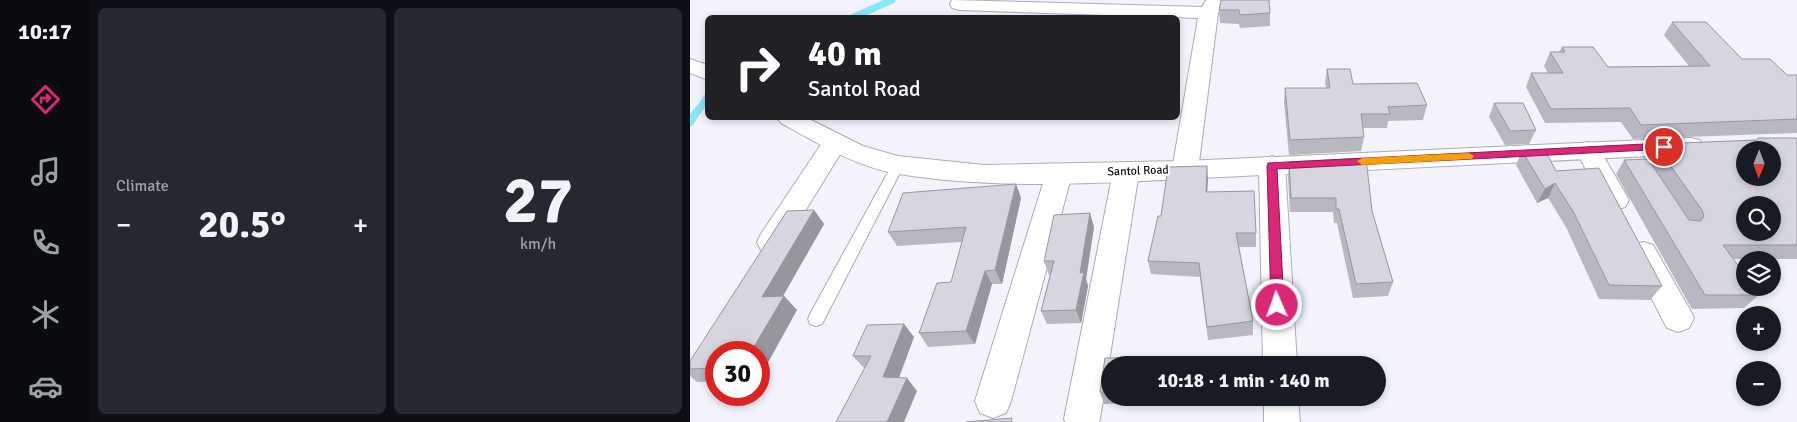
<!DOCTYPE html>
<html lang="en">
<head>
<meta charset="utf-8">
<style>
	body { margin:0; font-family:Signika,sans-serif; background:#242831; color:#f1f3f6; height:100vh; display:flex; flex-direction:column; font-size:19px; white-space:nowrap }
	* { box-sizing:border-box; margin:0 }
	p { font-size:16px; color:#9ea1a6 }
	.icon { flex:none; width:28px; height:28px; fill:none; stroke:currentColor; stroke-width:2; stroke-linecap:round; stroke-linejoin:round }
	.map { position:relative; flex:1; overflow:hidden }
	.drawer { display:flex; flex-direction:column; gap:8px; padding:8px; background:#0d0f14; width:600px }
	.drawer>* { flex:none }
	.guide { position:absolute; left:15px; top:15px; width:475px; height:105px; border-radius:8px; box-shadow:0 2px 8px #0003; background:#202124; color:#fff; overflow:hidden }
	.needle { width:32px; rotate:181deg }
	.buttons { position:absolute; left:1046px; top:141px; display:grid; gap:10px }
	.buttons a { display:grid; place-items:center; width:45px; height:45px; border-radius:50%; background:#171b24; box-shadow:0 2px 8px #0003; font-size:25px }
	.speed { position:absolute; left:15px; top:341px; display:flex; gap:10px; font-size:25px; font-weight:700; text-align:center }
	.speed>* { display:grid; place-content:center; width:65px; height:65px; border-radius:50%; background:#171b24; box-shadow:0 2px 8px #0003; line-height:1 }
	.speed .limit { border:8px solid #d22; background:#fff; color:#111 }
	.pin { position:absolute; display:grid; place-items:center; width:42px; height:42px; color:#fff; margin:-21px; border:2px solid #fff; border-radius:50%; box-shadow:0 1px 5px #0007 }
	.me { position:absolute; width:55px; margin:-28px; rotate:358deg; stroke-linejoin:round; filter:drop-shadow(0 0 4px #0008) }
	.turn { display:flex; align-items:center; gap:18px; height:105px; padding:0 20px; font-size:22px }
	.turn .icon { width:65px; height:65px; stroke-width:2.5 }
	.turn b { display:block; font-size:35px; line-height:42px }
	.big { font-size:38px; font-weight:700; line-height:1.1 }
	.drawer .card { flex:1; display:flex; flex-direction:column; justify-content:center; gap:8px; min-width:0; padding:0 18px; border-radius:8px; background:#242831 }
	.drawer .dial { align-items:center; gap:0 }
	.dial b { font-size:65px; line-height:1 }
	.heat { display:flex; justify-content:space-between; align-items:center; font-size:28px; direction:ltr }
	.drawer .tiles { flex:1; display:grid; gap:8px; grid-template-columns:repeat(2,1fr) }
	.trip { position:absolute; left:411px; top:356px; width:285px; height:50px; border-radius:25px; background:#171b24; box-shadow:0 2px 8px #0003; font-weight:700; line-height:50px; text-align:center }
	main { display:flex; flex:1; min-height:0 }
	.tab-bar { display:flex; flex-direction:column; width:90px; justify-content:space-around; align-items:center; background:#090b0e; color:#9ea1a6 }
	.tab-bar .icon { width:35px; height:35px }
	.tab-bar .current { color:#db2777 }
	.tab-bar b { font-size:22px; color:#f1f3f6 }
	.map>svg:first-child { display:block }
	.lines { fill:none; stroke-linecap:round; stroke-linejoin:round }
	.stream-far1 { stroke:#85e8f7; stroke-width:7 }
	.stream { stroke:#85e8f7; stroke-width:8 }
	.lane-casing { stroke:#acacb6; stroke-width:2 }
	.street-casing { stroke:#acacb6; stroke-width:2 }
	.secondary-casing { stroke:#acacb6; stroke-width:2 }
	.lane { fill:#fff; fill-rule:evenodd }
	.street { fill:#fff; fill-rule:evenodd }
	.secondary { fill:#fff; fill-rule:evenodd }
	.wall { fill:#b8b8c1 }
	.shaded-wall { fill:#96969d }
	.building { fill:#d6d6e0; stroke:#96969d; fill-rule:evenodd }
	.route { fill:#db2777; stroke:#8e194d }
	.slow { fill:#f59e0b }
	.labels { text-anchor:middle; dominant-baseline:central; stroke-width:4; stroke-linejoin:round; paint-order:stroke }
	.street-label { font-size:12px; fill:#121215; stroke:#fff }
</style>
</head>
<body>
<main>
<nav class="tab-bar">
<b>10:17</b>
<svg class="icon current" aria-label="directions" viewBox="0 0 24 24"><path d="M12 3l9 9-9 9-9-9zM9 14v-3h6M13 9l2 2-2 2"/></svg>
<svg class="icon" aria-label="music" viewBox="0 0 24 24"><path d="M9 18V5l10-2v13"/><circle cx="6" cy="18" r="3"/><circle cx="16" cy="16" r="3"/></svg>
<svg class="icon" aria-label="phone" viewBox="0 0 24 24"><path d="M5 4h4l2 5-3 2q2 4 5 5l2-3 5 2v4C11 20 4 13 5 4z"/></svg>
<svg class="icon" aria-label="climate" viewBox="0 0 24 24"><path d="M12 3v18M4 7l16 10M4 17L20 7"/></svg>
<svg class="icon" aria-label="car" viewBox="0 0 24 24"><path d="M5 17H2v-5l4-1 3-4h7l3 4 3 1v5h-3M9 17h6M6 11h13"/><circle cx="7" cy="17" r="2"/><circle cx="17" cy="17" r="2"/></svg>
</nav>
<section class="drawer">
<div class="tiles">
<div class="card"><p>Climate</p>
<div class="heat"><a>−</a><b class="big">20.5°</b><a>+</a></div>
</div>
<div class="card dial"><b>27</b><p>km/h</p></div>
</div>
</section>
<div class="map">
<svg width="1107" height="422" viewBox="0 0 1107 422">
	<rect width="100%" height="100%" fill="#f3f3fd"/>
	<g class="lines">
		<path class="stream-far1" d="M162,18L202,0
			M8,111L18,96"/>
		<path class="stream" d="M0,122L8,110"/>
		<g class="lane-casing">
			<path id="lane" d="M208,161L214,165L132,324L126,326L120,324L118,319L120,314L202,165Z"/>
		</g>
		<g class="street-casing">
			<path id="street" d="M262,0L512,7L516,0H534L528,13L508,170L504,176L495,179L486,176L482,170L508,18L269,10L262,8L260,4Z
				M145,135L154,137L157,143L91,250L81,253L71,250L67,242L71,234L136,137Z
				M898,142L907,144L910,150L939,200L935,207L925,210L915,207L911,200L886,150L889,144Z
				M582,156L591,159L595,165L607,365H573L569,165L573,159Z
				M436,163L445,166L449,172L410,419L409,422H375L374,419L423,172L427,166Z
				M369,165L378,168L382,174L321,401L316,413L303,418L290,413L285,401L356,174L360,168Z
				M953,242L963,245L999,308L1004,318L999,328L988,332L977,328L938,253L943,245Z
				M574,398H608L610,422H574Z"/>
		</g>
		<g class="secondary-casing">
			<path id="secondary" d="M0,59L18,65V80L0,73Z
				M87,118H117L173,146L208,156L294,165L495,161L1001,138L1010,140L1013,146L1010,152L1001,154C851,161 702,169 552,176C441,181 319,192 209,174C166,167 129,144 91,123Z"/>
		</g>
		<use href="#lane" class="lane"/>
		<use href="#street" class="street"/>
		<use href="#secondary" class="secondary"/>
	</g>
	<path class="wall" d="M531,0L580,13V26L550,28L549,24L530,23L529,10Z
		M982,22L1052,59L1097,75H1107V133L943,139L931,122L855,123L836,87L841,73H858L854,66L860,52H869L872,47L918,67L999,66L974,35Z
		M637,69L663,84L737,105L733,120L698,121L697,128H673L674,137L671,151L599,155L594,102L595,88H636L635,83Z
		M804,103L846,130L839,144L815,145L799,117Z
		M1107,139V259H1043L1069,295L1054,308L1002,309L926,174L934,160L956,159L965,144Z
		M832,151L866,171L972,286L960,300L909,299L876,227L858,198L847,203L826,165Z
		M599,162L682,211L703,282L698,296L663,298L647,223H644L643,212H600L598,176Z
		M518,180L517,192L566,233V247H549L563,321V335L518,340L510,277L461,274L458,261L471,216Z
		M326,184L331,198L312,284H302L285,344L238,347L229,333L261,282L272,242L207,246L198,232Z
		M124,210L134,224L93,296H94L107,310L69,352H26V381L7,382L0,376V361Z
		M404,227L396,279L398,286L391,323L357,324L351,311L360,275H359L354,261Z
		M224,337L209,378L227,391L174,368L163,356Z
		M420,365V398H470V403L414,404L410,392Z"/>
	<path class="shaded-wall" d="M517,166L518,180L516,206V192Z
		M865,183L858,198L847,203L855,189Z
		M326,184L331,198L312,284L305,270Z
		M124,210L134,224L85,310L72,297Z
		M400,213L404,227L396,279L398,286L391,323L386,310L390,273Z
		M295,271L302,284L285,344L276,331Z
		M94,296L107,310L69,379V352H61Z
		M214,324L224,337L204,390L193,377Z
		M217,378L227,391L214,422H197Z"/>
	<path class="building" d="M531,0H579L580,13L550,15L549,10H529Z
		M982,22H1016L1052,59H1080L1097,75H1107V119L951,125L940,108L861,109L841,73H873L860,52H875L872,47H903L918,67L1020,66Z
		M637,69H660L663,84L727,83L737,105L698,107L700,114H671L674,137L600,140L595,88H640Z
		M804,103H833L846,130L820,131Z
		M1068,138H1106L1107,139V245H1033L1055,275V288H1064L1069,295H1015L934,160L958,159L999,220L1011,221L1014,216L1012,210L965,144L1067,140ZM1055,150H1082V178H1055ZM1055,205H1082V232H1055Z
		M855,150L866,171L909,168L972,286L919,285L884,213L865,183L855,189L832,151Z
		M676,158L682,211L703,282L666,284L649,209H646V198H601L599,162Z
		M517,166L516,192L564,191L566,233H546L563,321L517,327L509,263L458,261L468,216H471L478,167Z
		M326,184L305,270L295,271L276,331L229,333L247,283L261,282L276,227L198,232L213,193Z
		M124,210L72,297L94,296L61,352H26V368L0,369V361L97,211Z
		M400,213L390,273L394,272L386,310L351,311L364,261H354L364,215Z
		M214,324L193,377L217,378L197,422H146L181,356H163L177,325Z
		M470,357L469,365H420V392H410L415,358Z
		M322,418L321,422H276Z"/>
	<path class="route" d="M974,143L978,144L980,147L978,149L587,169L594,305L592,309L587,311L583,309L581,305L577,166L578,163Z"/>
	<path class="slow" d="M779,153L784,156L782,159L672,165L667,161L672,158Z"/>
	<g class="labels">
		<g class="street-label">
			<text transform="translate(448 171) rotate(-2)">Santol Road</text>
		</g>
	</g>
</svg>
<div class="buttons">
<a><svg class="needle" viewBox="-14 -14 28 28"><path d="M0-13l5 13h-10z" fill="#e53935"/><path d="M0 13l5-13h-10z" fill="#9ea1a6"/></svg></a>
<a><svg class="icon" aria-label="search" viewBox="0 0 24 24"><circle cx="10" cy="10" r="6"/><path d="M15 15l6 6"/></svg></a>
<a><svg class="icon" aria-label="layers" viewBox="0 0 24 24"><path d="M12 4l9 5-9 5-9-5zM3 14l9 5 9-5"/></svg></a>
<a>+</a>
<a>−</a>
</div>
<div class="speed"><div class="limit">30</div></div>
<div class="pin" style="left:974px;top:147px;background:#d93025"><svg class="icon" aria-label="arrive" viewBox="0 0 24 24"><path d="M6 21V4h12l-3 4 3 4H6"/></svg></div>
<svg class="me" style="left:587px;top:305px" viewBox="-20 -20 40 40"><circle r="17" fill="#db2777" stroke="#fff" stroke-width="3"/><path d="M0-11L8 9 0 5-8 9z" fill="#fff"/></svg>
<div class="trip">10:18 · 1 min · 140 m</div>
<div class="guide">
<div class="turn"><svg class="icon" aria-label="right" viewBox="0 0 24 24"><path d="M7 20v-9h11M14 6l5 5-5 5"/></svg><div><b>40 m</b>Santol Road</div></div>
</div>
</div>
</main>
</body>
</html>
